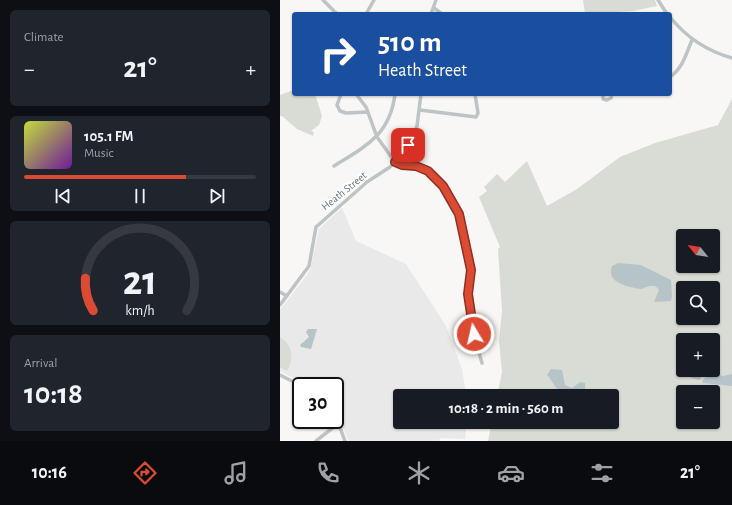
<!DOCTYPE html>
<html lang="en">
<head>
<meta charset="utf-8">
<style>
	body { margin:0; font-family:"Alegreya Sans",sans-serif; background:#20242c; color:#f1f3f6; height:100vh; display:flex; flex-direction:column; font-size:15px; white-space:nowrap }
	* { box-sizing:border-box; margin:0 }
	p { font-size:13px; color:#9ea1a6 }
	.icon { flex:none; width:22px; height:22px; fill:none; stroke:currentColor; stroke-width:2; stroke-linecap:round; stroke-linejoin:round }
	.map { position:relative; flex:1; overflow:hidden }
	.panel { display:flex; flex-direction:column; gap:10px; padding:10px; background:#0d0f14; width:280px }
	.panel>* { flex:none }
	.hud { position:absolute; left:12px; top:12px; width:380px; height:84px; border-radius:4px; box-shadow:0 1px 3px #0004; background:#1a4fa0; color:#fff; overflow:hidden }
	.needle { width:26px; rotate:300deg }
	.controls { position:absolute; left:396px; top:229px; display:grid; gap:8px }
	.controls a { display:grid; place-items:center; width:44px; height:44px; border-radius:4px; background:#171b24; box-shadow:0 1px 3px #0004; font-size:20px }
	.speed { position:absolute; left:12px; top:377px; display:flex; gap:8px; font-size:20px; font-weight:700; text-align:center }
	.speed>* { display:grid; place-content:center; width:52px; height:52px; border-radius:50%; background:#171b24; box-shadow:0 1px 3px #0004; line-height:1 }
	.speed .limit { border:2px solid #111; border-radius:6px; background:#fff; color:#111 }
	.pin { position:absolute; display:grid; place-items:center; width:34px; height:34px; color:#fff; margin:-17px; border-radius:8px; box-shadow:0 2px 6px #0006 }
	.me { position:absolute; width:44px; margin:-22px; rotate:351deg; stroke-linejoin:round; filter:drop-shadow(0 0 3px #0008) }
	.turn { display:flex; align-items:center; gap:14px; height:84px; padding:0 20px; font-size:18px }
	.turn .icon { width:52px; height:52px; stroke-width:2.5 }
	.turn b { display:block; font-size:28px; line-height:34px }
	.big { font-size:30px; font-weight:700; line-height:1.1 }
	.panel .card { flex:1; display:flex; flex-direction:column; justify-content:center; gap:6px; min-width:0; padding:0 14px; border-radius:6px; background:#20242c }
	.panel .dial { align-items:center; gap:0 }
	.dial svg { height:104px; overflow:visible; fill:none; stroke:#363941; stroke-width:7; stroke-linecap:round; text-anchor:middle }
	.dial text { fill:#f1f3f6; stroke:none }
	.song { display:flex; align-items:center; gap:12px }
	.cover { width:48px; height:48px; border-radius:6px; background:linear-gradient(135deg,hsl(70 70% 55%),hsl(280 70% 35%)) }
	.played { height:4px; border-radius:2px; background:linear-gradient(90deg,#db4a32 70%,#363941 70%) }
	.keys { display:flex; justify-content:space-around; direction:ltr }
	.heat { display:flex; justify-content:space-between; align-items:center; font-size:22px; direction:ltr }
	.trip { position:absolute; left:113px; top:389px; width:226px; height:40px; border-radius:4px; background:#171b24; box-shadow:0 1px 3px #0004; font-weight:700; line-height:40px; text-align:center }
	.tab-bar { display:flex; height:64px; justify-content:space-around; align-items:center; background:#090b0e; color:#9ea1a6 }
	.tab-bar .icon { width:28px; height:28px }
	.tab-bar .active { color:#db4a32 }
	.tab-bar b { font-size:18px; color:#f1f3f6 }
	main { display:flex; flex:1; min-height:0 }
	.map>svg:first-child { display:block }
	.built { fill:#e8e9e8 }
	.green { fill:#d8dcd4; fill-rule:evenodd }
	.water { fill:#b7c4c7 }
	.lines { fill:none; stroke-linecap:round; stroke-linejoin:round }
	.minor { stroke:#bec3c6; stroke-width:3.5 }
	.route-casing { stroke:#8e3020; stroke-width:10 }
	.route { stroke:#db4a32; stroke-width:7 }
	.labels { text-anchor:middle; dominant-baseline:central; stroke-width:4; stroke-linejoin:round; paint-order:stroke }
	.street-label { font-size:11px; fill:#64757e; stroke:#fff }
</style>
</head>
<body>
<main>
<section class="panel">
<div class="card"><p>Climate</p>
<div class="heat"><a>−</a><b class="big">21°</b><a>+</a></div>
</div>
<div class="card">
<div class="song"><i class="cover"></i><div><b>105.1 FM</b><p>Music</p></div></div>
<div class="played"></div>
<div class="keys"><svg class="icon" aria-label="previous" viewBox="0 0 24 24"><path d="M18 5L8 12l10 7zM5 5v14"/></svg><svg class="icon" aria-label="pause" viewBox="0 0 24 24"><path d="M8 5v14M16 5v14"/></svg><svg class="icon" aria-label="next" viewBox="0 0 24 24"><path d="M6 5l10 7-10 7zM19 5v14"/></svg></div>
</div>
<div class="card dial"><svg viewBox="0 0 100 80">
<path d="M14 69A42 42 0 1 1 86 69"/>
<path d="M14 69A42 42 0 0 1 8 44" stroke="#db4a32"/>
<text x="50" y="56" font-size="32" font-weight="700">21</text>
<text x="50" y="72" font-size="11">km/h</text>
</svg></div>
<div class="card"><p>Arrival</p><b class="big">10:18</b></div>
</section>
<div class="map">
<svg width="452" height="441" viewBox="0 0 452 441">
	<rect width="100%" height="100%" fill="#f8f7f5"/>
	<path class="built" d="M62,208L76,241L126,264L166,326L182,369L185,388L182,396H120V422H187L185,439L160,438L159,441H69L55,409V386H28L0,371V310L30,271L39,229Z"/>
	<path class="green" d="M303,0H375L377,6L353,11L305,14Z
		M14,90V94H35L42,116L39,125L31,131L34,132L33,136L17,129L2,116H0V95Z
		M452,99V441H208L212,422H332V396H217L222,372L219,341L222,311L218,249L220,247L199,197L207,191L204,187L217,174L225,182L247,161L267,206L297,189L340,157L375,143L438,125ZM403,236H433V266H403ZM403,288H433V318H403ZM403,340H433V370H403ZM403,392H433V422H403Z
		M0,337C13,345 14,359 7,371L0,367Z"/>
	<path class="water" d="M338,263L361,265L391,280L392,296L391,301L374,302L379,290C375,283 368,286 362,289C350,288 325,283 332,266Z
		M28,329H37L31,349L21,347L20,345L29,337L26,332Z
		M403,359V370H425L420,380C412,380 400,371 399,363Z
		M271,369L282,370L285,385L292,388L300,382L305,383C306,388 304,392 301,396H284L283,392C275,390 273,381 267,375Z
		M430,373L443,376L452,374V386L423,383L422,381Z"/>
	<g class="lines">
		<path class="minor" d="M43,0L57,14
			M378,0L387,14
			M154,8L162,14
			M86,14L94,0
			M151,14L156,0
			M390,17C406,37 427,51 452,58
			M390,77C403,68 406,54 412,40
			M61,94L57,105L60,111L66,113L88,112
			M76,94L86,107L97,137L115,162L122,165L136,166L148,171L163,186L174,204L183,230L190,263L189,302L194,335L202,363
			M323,94V99L327,100L331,98L332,94
			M140,110L196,117L198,113L195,94
			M54,166C86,146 110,135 115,94
			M0,292L7,296
			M0,305L29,266L36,227L87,182L110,167L128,145L137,126L141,94
			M0,375L22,386
			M55,414L65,441
			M36,441L59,423"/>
	</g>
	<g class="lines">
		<g class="route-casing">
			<path id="route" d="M128,145L115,162L122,165L136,166L148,171L163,186L179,214L191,270L188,294L194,334"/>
		</g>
		<use href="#route" class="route"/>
	</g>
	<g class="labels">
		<g class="street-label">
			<text transform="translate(64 191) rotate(-39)">Heath Street</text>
		</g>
	</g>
</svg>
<div class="controls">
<a><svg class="needle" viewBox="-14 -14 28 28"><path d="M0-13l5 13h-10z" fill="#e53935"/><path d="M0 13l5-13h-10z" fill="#9ea1a6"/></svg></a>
<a><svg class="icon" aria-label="search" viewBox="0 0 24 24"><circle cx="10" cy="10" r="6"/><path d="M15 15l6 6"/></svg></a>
<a>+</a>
<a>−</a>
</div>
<div class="speed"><div class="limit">30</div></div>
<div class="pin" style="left:128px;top:145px;background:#d93025"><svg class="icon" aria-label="arrive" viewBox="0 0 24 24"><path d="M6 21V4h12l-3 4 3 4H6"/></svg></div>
<svg class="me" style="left:194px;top:334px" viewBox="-20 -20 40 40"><circle r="17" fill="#db4a32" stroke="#fff" stroke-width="3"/><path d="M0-11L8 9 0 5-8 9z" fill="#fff"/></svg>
<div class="trip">10:18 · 2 min · 560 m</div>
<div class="hud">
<div class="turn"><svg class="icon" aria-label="right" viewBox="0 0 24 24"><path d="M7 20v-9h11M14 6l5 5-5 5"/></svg><div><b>510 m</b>Heath Street</div></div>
</div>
</div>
</main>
<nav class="tab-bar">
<b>10:16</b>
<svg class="icon active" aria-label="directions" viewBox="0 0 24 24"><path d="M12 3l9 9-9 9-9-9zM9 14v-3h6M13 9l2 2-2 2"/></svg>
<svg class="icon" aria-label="music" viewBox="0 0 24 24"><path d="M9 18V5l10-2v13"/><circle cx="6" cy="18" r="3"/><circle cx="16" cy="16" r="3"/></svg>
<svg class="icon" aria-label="phone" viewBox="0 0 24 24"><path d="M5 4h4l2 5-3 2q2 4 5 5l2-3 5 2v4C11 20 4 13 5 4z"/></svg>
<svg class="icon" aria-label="climate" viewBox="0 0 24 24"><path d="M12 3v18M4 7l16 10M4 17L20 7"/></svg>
<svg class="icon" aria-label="car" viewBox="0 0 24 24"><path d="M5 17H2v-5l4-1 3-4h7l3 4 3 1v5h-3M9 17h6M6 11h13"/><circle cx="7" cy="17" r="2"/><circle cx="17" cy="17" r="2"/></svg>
<svg class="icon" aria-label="filters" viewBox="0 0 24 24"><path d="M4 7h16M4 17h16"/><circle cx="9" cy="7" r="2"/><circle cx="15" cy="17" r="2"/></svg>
<b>21°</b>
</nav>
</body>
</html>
